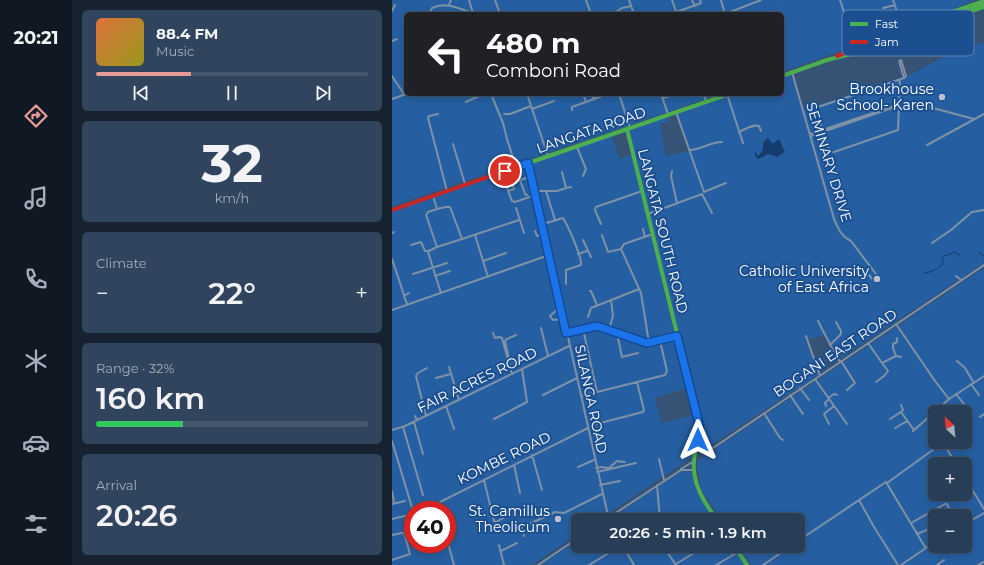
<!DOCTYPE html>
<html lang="en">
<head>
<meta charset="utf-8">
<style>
	body { margin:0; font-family:Montserrat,sans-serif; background:#30455d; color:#f1f3f6; height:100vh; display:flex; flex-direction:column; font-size:15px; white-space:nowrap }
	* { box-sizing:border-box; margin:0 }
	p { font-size:13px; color:#a5aeba }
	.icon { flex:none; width:22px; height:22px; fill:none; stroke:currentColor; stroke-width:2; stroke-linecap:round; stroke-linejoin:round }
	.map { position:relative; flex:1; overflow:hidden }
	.details { display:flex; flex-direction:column; gap:10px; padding:10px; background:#162230; width:320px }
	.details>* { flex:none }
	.top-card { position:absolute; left:12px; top:12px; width:380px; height:84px; border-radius:6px; box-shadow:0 2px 10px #0003,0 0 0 1px #44576d; background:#202124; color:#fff; overflow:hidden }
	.needle { width:26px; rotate:333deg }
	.buttons { position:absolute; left:536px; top:405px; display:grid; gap:8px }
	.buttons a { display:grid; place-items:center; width:44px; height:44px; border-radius:6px; background:#283e57; box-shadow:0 2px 10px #0003,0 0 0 1px #44576d; font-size:20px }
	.speed { position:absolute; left:12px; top:501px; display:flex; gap:8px; font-size:20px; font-weight:700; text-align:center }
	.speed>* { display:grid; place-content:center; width:52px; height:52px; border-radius:50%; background:#283e57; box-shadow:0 2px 10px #0003,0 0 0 1px #44576d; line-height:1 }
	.speed .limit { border:6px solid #d22; background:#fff; color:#111 }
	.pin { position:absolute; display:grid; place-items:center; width:34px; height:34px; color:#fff; margin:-17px; border:2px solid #fff; border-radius:50%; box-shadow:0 1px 4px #0007 }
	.me { position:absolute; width:44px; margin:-22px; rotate:0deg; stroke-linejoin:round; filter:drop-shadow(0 0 3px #0008) }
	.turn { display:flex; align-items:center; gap:14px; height:84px; padding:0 16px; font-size:18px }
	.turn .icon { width:52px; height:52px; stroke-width:2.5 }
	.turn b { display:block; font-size:28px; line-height:34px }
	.big { font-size:30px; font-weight:600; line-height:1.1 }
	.details .card { flex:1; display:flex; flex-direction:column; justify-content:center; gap:6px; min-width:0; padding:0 14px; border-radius:6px; background:#30455d }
	.details .dial { align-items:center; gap:0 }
	.dial b { font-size:52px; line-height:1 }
	.song { display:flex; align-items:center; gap:12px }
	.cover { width:48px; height:48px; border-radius:6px; background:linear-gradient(135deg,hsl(20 70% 55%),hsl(60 70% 35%)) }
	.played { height:4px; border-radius:2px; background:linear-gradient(90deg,#e69b98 35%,#44576d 35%) }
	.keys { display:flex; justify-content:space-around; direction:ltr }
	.heat { display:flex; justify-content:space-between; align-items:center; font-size:22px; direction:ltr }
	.charge { height:6px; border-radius:3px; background:linear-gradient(90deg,#34c759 32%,#44576d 0) }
	.trip { position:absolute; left:179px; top:513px; width:234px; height:40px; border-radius:6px; background:#283e57; box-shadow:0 2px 10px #0003,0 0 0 1px #44576d; font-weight:600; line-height:40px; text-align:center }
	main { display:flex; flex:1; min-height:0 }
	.menu { display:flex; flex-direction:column; width:72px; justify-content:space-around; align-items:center; background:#101923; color:#a5aeba }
	.menu .icon { width:28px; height:28px }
	.menu .selected { color:#e69b98 }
	.menu b { font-size:18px; color:#f1f3f6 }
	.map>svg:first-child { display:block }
	.green { fill:#265fa1; fill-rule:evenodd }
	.water { fill:#153c6e }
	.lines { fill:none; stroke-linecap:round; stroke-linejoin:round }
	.stream { stroke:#153c6e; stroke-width:1 }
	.street { stroke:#7d92a8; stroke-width:2 }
	.fast { stroke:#4caf50; stroke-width:4 }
	.jam { stroke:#c62828; stroke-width:4 }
	.route-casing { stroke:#114b97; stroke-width:10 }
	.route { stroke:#1a73e8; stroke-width:7 }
	.poi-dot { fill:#b9c2ce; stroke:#1b4f8f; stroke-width:1.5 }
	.labels { text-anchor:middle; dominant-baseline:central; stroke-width:4; stroke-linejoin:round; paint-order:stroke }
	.poi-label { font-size:14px; fill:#fff; stroke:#1b4f8f; text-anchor:end }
	.street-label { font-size:14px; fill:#fff; stroke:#1b4f8f }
	.key { fill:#1b4f8f; stroke:#5f84b1; stroke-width:1 }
	.key-label { font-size:11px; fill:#fff }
</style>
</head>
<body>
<main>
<nav class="menu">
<b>20:21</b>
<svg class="icon selected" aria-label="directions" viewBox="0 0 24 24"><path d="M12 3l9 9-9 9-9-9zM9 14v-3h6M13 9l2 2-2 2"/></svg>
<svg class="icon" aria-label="music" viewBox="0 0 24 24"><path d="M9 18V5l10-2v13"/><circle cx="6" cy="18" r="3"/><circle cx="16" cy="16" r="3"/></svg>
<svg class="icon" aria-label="phone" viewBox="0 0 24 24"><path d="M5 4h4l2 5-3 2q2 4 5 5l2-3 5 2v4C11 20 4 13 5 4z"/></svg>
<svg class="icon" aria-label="climate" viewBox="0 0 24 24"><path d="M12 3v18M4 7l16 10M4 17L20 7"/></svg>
<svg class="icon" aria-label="car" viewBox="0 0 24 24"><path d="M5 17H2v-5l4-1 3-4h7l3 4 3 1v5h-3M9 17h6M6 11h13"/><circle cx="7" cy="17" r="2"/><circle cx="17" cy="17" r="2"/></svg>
<svg class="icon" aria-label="filters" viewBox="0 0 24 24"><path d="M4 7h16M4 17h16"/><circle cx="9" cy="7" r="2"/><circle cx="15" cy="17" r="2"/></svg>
</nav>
<section class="details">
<div class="card">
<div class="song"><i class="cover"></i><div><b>88.4 FM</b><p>Music</p></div></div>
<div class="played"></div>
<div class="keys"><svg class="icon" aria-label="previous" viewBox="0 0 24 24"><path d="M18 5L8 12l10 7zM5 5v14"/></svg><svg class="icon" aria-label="pause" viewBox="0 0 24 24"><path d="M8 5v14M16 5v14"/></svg><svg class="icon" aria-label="next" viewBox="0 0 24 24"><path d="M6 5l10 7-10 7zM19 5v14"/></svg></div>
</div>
<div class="card dial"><b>32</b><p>km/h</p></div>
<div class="card"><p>Climate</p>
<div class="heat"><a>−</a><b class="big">22°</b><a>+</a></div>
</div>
<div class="card"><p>Range · 32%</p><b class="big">160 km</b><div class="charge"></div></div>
<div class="card"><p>Arrival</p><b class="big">20:26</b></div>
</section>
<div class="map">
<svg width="592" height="565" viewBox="0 0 592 565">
	<rect width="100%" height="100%" fill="#365274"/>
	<path class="green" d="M0,0H583L547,15L390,72V14H14V94H328L0,206Z
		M592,42V263L446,360L433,335L415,340L426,375L313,449L308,446L310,425L236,129L274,115L277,121L268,124L274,156L297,151L284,113L342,94H390V78L399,75L412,109L507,81L557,54Z
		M220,135L227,159L240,155L295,388L263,398L270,423L302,415L305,427L299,458L207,520H186V534L140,565H0V211ZM21,510H55V544H21Z
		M592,268V559L591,560L592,565H359L346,546H406V520H329L309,488L305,461ZM543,412H573V442H543ZM543,464H573V494H543ZM543,516H573V546H543Z
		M290,471L299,472L304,490L323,520H216Z
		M186,540V546H340L353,565H149Z"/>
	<path class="water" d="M376,138L380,143H382L387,139L393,152L385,157C373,151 376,156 366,159L363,156V152L366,156C375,149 367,142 376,138Z"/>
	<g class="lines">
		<path class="stream" d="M587,253L592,256
			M532,273C539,273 546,268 551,264L550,259L552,256L563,252L567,255L569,254"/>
		<path class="street" d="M77,0L81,13
			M103,0L108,14
			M194,0L199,14
			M237,0L242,14
			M280,0L285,14
			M300,0L303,6
			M329,0L333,14
			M448,0L464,48
			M501,0L512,31
			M57,5L59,0
			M491,8L503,5
			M0,11L3,5
			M284,12L307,4L309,3L308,0
			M37,14L40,8C55,1 68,9 83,14
			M220,14L230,8L239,6
			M333,14L369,0
			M0,41L5,39
			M507,61L512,78
			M400,72L442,219C446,228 449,236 459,241L487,278L482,281L477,275
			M0,76L12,94
			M507,80L508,82L506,130L442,152H438L423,108L512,78L514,76L509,60
			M99,94L111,123L115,139L124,167
			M135,94L156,156
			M182,94H185
			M191,94L194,102L216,94
			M227,94L238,128
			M269,94L276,114
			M312,94L314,102
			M335,94L351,143
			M271,98L286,94
			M0,99L14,94
			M201,100V97L207,95
			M74,102L87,96L89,94
			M526,104L582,119
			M140,109L162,101
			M180,110V107L194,102
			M284,112L312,192L334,183
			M46,114L37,116L36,118L55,191
			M112,114H118L139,106
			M347,132C354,129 360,124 367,126L369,131
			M418,134L499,107L508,106
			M419,136L500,108H508
			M61,144L73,184
			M535,145L592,114
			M185,147L194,169L191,176
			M297,150C309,150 318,142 330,142
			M137,163L217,520
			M280,171L279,176L285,203
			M170,172L174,188
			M134,178L114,185L120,201L123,202L143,195
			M128,180L133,194L135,195
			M116,191L122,189L121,185
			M143,191H165L174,188L179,187
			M154,191L163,220
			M41,196L45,209L36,212L34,215L45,247L37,251L36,252L49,293
			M124,208L132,233
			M45,209L54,207H58L70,239L127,220
			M256,214L310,194L320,213
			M151,224L171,218C176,226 190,257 189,265L174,270V284
			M209,224L203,210L204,207L250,191
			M148,229L149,235
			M251,229L253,237
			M143,231L145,236L153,234
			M0,233L2,232
			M83,235L96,277
			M210,235L216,252L229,249
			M191,240L199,257
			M540,243L559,230L580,212L592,210
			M19,245L29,242L33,251H36
			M45,247L70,239
			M186,254L195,251
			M0,259L12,295
			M91,261L114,253
			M21,274L55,263
			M43,276L58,271
			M564,276L569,280
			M198,291H199L205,305
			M15,304L12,296L17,293
			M167,308L158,316L161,320L171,319
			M0,310L157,255
			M196,317L199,308L247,289
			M426,321L443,354L445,356L448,362
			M504,324L543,381L557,399
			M149,328L156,356
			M191,329L205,392
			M217,330L221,316L219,300
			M101,333L103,338L108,337L110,338L120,374
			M175,333L205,326L255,343L285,336
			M225,333L230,357L246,353
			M414,336L428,376
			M257,343L249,293L229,249L232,244L261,234
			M476,343L490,363L504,356L501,348V344L505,342V338
			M438,345L449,334V331L444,322
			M504,356L509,357
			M117,359L113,341L115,339L124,335
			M449,361L463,383L455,390
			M565,361L573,368L582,383
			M122,366L128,363
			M57,367L67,400
			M119,368L123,366L121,358
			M44,378L59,374
			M423,379L455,424
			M484,382L492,376L496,371L490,363
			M579,384L587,395
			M408,388L417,400
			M564,394L576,409
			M151,395L185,378
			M398,395L411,414
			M189,396L273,375L275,371L268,341
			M436,398L442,394L445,395
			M54,406L62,429
			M434,406L433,403L437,399
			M509,412L511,410L509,405
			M372,413L388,438L391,440
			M23,416L25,420
			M34,416L24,376L26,373L35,368
			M588,417L592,414
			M102,419L135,402L130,369
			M498,419L509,412L522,430
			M22,422L31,454
			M204,424L251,412L252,410L245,382
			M437,424L432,414L442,406
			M11,427L31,495
			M503,428L515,421
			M0,430L13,426L177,346
			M521,431L557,399L592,376
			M0,441L21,511
			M304,449L314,450L321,448L592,265
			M140,455L150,490
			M267,459L272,480
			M122,465L128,493
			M186,467L202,460
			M204,468L209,467L217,468L225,461L233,462
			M289,469L302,461
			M205,472L244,463
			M573,478L592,509
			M92,480L102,521L104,522L113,517
			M495,483L549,444H552L564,464
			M208,485L228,481
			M265,485L268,520
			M0,491L2,503
			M467,500L482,527L506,565
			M0,504L13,501
			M30,510L44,504
			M46,510L44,504L196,428
			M543,516V518
			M0,519L21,514
			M213,520L289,470H301
			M519,523L553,504H555L560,516
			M543,523V529
			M573,524L592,513
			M525,534L542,527
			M0,535L10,533H12L18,554L0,560
			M132,536L130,528L131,527L163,512L172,513L210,494
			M55,539L62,565
			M406,541L494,482L533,547H535L543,543
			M107,545L112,565
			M231,546L242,565
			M271,546L284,565
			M109,551L125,543
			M284,564L310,548
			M146,565L186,538
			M197,565L228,546
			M324,565L346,552
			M371,565L399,546
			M509,565L534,548
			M545,565L552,560
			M586,565L592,562"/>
		<path class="fast" d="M558,15L592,3
			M543,20L560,12L592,1
			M553,20L592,7
			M390,76L435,60L459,54L555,19
			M235,129L307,424C307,436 303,448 302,461C300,484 312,502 325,520
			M119,169L337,94
			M342,546L355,565"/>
		<path class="jam" d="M445,56L545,19
			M0,210L119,169"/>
	</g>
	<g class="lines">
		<g class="route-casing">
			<path id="route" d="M113,171L136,163L174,333L205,326L255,343L285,336L307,424L306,440"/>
		</g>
		<use href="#route" class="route"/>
	</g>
	<g class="poi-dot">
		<circle cx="550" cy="97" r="4"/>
		<circle cx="485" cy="279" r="4"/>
		<circle cx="166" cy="519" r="4"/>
	</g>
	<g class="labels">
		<g class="poi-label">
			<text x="542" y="89">Brookhouse<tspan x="542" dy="16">School- Karen</tspan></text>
			<text x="477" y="271">Catholic University<tspan x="477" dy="16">of East Africa</tspan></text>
			<text x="158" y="511">St. Camillus<tspan x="158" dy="16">Theolicum</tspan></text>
		</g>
		<g class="street-label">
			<text transform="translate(199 130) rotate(-19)">LANGATA ROAD</text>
			<text transform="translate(437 162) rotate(73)">SEMINARY DRIVE</text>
			<text transform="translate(271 231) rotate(76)">LANGATA SOUTH ROAD</text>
			<text transform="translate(443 353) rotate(-34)">BOGANI EAST ROAD</text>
			<text transform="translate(85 380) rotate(-26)">FAIR ACRES ROAD</text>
			<text transform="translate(199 399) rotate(78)">SILANGA ROAD</text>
			<text transform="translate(112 458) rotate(-26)">KOMBE ROAD</text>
		</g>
	</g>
	<rect x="450" y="10" width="132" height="46" rx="6" class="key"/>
	<rect x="458" y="22" width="18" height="4" fill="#4caf50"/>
	<rect x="458" y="40" width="18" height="4" fill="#c62828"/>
	<g class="key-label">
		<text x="483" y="28">Fast</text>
		<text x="483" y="46">Jam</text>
	</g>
</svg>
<div class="buttons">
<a><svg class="needle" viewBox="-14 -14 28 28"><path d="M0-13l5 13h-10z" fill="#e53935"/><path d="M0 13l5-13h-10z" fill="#a5aeba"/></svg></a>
<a>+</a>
<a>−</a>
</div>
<div class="speed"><div class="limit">40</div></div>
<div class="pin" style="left:113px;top:171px;background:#d93025"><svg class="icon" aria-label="arrive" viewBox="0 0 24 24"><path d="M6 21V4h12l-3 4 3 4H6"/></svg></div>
<svg class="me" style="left:306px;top:440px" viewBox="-20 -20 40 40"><path d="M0-17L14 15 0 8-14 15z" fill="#1a73e8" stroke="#fff" stroke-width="4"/></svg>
<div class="trip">20:26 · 5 min · 1.9 km</div>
<div class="top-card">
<div class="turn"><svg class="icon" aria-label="left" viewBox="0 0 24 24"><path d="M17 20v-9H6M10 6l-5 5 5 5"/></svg><div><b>480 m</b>Comboni Road</div></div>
</div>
</div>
</main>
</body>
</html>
